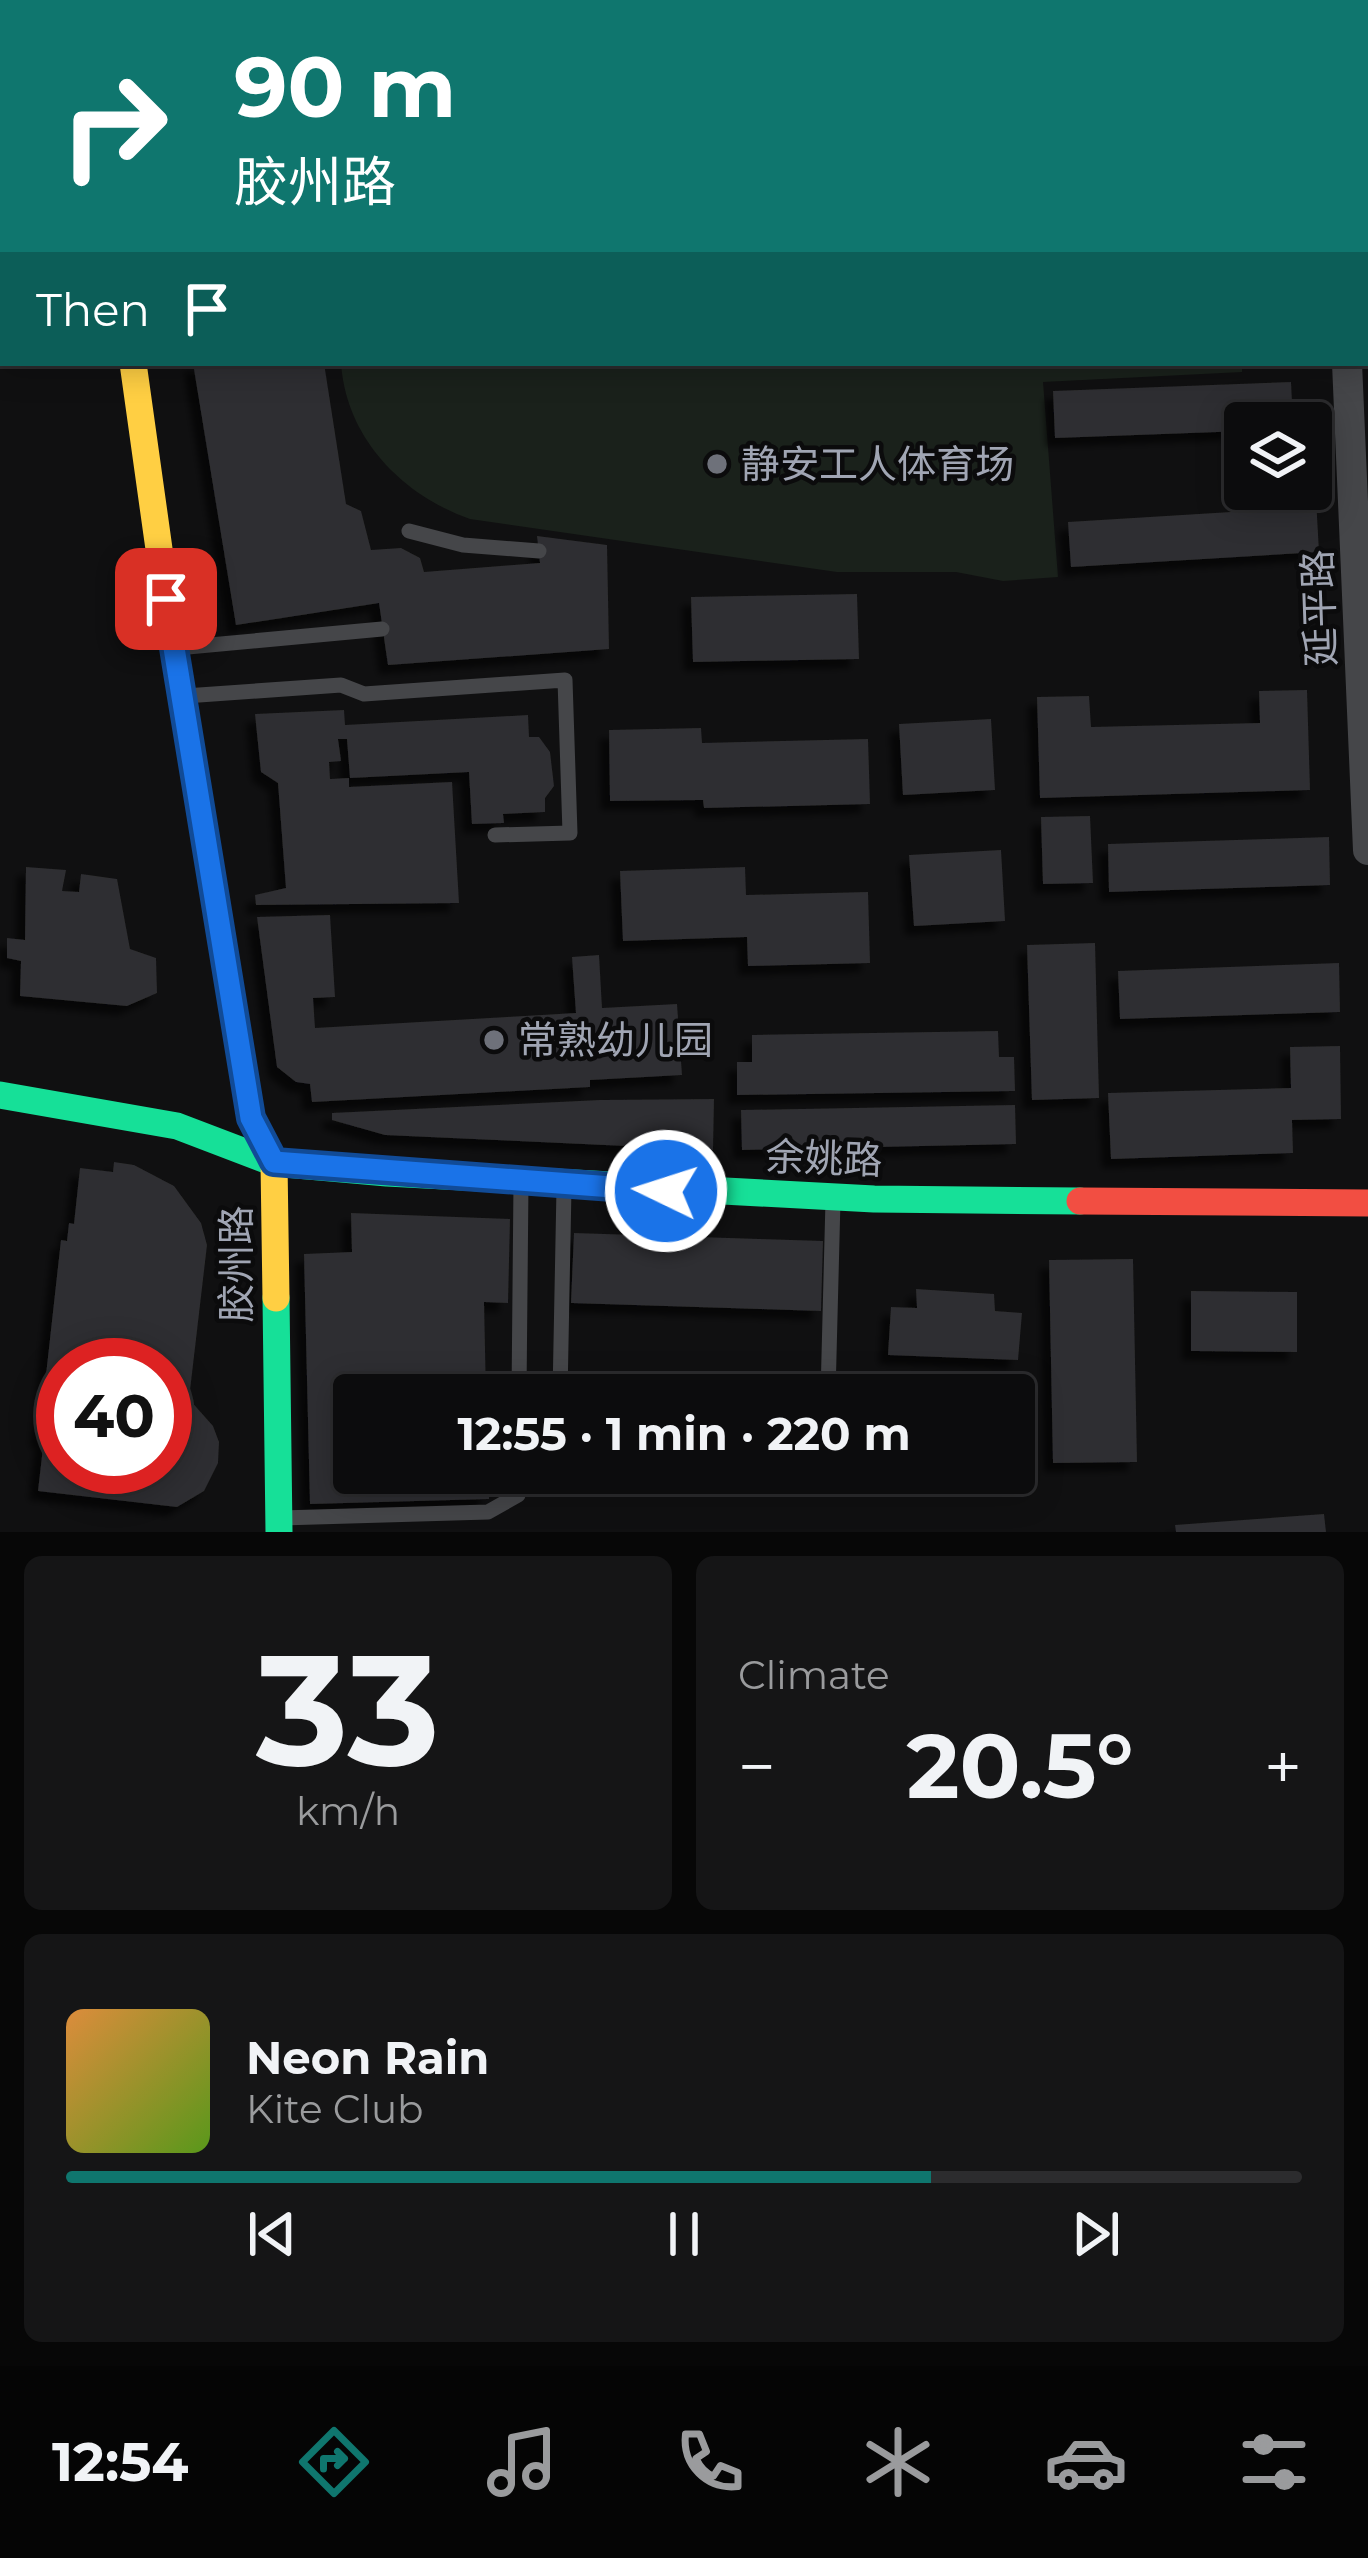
<!DOCTYPE html>
<html lang="en">
<head>
<meta charset="utf-8">
<style>
	body { margin:0; font-family:Montserrat,"Noto Sans SC",sans-serif; background:#151516; color:#f1f3f6; height:100vh; display:flex; flex-direction:column; font-size:45px; white-space:nowrap }
	* { box-sizing:border-box; margin:0 }
	p { font-size:39px; color:#9a9b9d }
	.icon { flex:none; width:66px; height:66px; fill:none; stroke:currentColor; stroke-width:2; stroke-linecap:round; stroke-linejoin:round }
	.map { position:relative; height:1532px; overflow:hidden }
	.drawer { display:flex; flex-direction:column; gap:24px; padding:24px; background:#070707; flex:1 }
	.drawer>* { flex:none }
	.top-card { position:absolute; left:0px; top:0px; width:1368px; height:366px; box-shadow:0 6px 30px #0003,0 0 0 3px #2c2c2e; background:#0f766e; color:#fff; overflow:hidden }
	.buttons { position:absolute; left:1224px; top:402px; display:grid; gap:24px }
	.buttons a { display:grid; place-items:center; width:108px; height:108px; border-radius:12px; background:#0c0c0d; box-shadow:0 6px 30px #0003,0 0 0 3px #2c2c2e; font-size:60px }
	.speed { position:absolute; left:36px; top:1338px; display:flex; gap:24px; font-size:60px; font-weight:700; text-align:center }
	.speed>* { display:grid; place-content:center; width:156px; height:156px; border-radius:50%; background:#0c0c0d; box-shadow:0 6px 30px #0003,0 0 0 3px #2c2c2e; line-height:1 }
	.speed .limit { border:18px solid #d22; background:#fff; color:#111 }
	.pin { position:absolute; display:grid; place-items:center; width:102px; height:102px; color:#fff; margin:-51px; border-radius:24px; box-shadow:0 6px 18px #0006 }
	.me { position:absolute; width:132px; margin:-66px; rotate:274deg; stroke-linejoin:round; filter:drop-shadow(0 0 9px #0008) }
	.turn { display:flex; align-items:center; gap:42px; height:252px; padding:0 36px; font-size:54px }
	.turn .icon { width:156px; height:156px; stroke-width:2.5 }
	.turn b { display:block; font-size:84px; line-height:102px }
	.then { display:flex; align-items:center; height:114px; padding:0 36px; background:#0003; gap:24px; font-size:45px }
	.big { font-size:90px; font-weight:700; line-height:1.1 }
	.drawer .tile { flex:1; display:flex; flex-direction:column; justify-content:center; gap:18px; min-width:0; padding:0 42px; border-radius:18px; background:#151516 }
	.drawer .dial { align-items:center; gap:0 }
	.dial b { font-size:156px; line-height:1 }
	.song { display:flex; align-items:center; gap:36px }
	.cover { width:144px; height:144px; border-radius:18px; background:linear-gradient(135deg,hsl(30 70% 55%),hsl(90 70% 35%)) }
	.played { height:12px; border-radius:6px; background:linear-gradient(90deg,#0f766e 70%,#2c2c2e 70%) }
	.keys { display:flex; justify-content:space-around; direction:ltr }
	.heat { display:flex; justify-content:space-between; align-items:center; font-size:66px; direction:ltr }
	.drawer .tiles { flex:1; display:grid; gap:24px; grid-template-columns:1fr 1fr }
	.tile:last-child { grid-column:span 2 }
	.trip { position:absolute; left:333px; top:1374px; width:702px; height:120px; border-radius:12px; background:#0c0c0d; box-shadow:0 6px 30px #0003,0 0 0 3px #2c2c2e; font-weight:700; line-height:120px; text-align:center }
	.tabs { display:flex; height:192px; justify-content:space-around; align-items:center; background:#050505; color:#9a9b9d }
	.tabs .icon { width:84px; height:84px }
	.tabs .selected { color:#0f766e }
	.tabs b { font-size:54px; color:#f1f3f6 }
	.map>svg:first-child { display:block }
	.green { fill:#1a211b }
	.building { fill:#2e2e30; fill-rule:evenodd; filter:url(#shadow) }
	.lines { fill:none; stroke-linecap:round; stroke-linejoin:round }
	.lane { stroke:#454649; stroke-width:15 }
	.street { stroke:#454649; stroke-width:30 }
	.fast { stroke:#16e098; stroke-width:27 }
	.slow { stroke:#ffcf43; stroke-width:27 }
	.jam { stroke:#f24e42; stroke-width:27 }
	.route-casing { stroke:#114b97; stroke-width:30 }
	.route { stroke:#1a73e8; stroke-width:21 }
	.poi-dot { fill:#6e717a; stroke:#0b0b0c; stroke-width:4.5 }
	.labels { text-anchor:middle; dominant-baseline:central; stroke-width:9; stroke-linejoin:round; paint-order:stroke }
	.poi-label { font-size:39px; fill:#a0a5b3; stroke:#0b0b0c; text-anchor:start }
	.street-label { font-size:39px; fill:#a0a5b3; stroke:#0b0b0c }
</style>
</head>
<body>
<div class="map">
<svg width="1368" height="1532" viewBox="0 0 1368 1532">
	<defs>
		<filter id="shadow"><feDropShadow dx="-9" dy="9" stdDeviation="3" flood-color="#0009"/></filter>
	</defs>
	<rect width="100%" height="100%" fill="#101011"/>
	<path class="green" d="M341,363H1242V372L1043,382L1058,577L1003,581L956,572H837L470,519C402,495 346,438 341,363Z"/>
	<path class="building" d="M193,363H324L346,504L361,511L371,550L401,548L420,558L424,572L540,563L537,536L607,545L609,649L388,665L379,603L236,625Z
		M1291,382L1293,423H1245V431L1055,438L1053,391Z
		M1316,498L1319,552L1071,567L1068,522L1280,509V500Z
		M857,594L859,659L693,662L691,597Z
		M1307,690L1310,790L1040,798L1037,697L1089,696L1091,727L1260,723L1259,691Z
		M344,710L345,725L528,715L529,737H539L550,752L554,786L545,798V812L503,814L504,823L472,824L469,772L350,778L347,739H338L341,761L329,762L330,779L349,778V787L452,782L459,903L256,905L255,895L286,888L278,783L261,772L255,714Z
		M991,719L995,790L903,795L899,724Z
		M701,728L702,743L868,739L870,804L704,808L703,800L610,801L609,730Z
		M1090,816L1093,883L1043,884L1041,817Z
		M1329,837L1330,885L1109,892L1108,844Z
		M1001,850L1005,921L914,926L909,855Z
		M26,867L66,870L62,891L79,892L81,874L117,879L130,949L156,958L157,993L127,1006L20,996L21,961L7,958V938L25,940Z
		M745,867L746,895L868,892L870,963L748,966L747,937L623,941L620,871Z
		M330,915L335,997L313,998L315,1028L576,1013L572,957L599,955L602,1008L677,1004L682,1075L590,1080V1087L312,1102L310,1084L296,1082L277,1067L257,917Z
		M1095,943L1099,1098L1032,1100L1027,945Z
		M1339,963L1340,1012L1120,1019L1118,971Z
		M998,1031L999,1057H1014L1015,1091L737,1095V1062H752V1035Z
		M1340,1046L1341,1119L1292,1120L1293,1153L1111,1159L1108,1093L1291,1088L1290,1047Z
		M714,1099L713,1150L385,1135L332,1120V1113L600,1100Z
		M1015,1105L1016,1144L742,1150L741,1110Z
		M114,1162L134,1165L174,1186L201,1223L207,1245L189,1399L213,1426L219,1442L218,1463L204,1491L177,1507L38,1491L44,1439L39,1438L61,1240L67,1241L69,1223L74,1224L80,1168L113,1172ZM63,1365H165V1467H63Z
		M351,1213L510,1219L508,1303L484,1302L486,1395H354V1473H506L507,1484L489,1485V1499L310,1504L304,1254L352,1252Z
		M574,1233L823,1241L821,1311L571,1303Z
		M1133,1259L1137,1462L1053,1463L1049,1260Z
		M916,1289L994,1294L995,1311L1022,1313L1018,1360L888,1355L891,1307L917,1308Z
		M1191,1291L1297,1292V1352L1191,1351Z
		M569,1389L641,1391V1395H569Z
		M1324,1514L1326,1532H1176L1175,1525Z"/>
	<g class="lines">
		<path class="lane" d="M409,531L463,545L539,551
			M177,648L382,629
			M185,696L341,685L364,694L565,680L570,833L495,835
			M519,1395L521,1182
			M560,1395L564,1188
			M828,1395L833,1200
			M756,1473H825
			M281,1518L488,1512L518,1495V1473"/>
		<path class="street" d="M474,0L496,3
			M1334,0V3
			M1365,121L1368,122
			M1347,363L1368,850"/>
		<path class="fast" d="M0,1095L177,1126L274,1163L387,1173L874,1199L1080,1201
			M276,1298L279,1532"/>
		<path class="slow" d="M133,363L166,599L251,1118L274,1163L276,1298"/>
		<path class="jam" d="M123,0V3
			M1080,1201L1368,1203"/>
	</g>
	<g class="lines">
		<g class="route-casing">
			<path id="route" d="M166,599L251,1118L274,1162L666,1191"/>
		</g>
		<use href="#route" class="route"/>
	</g>
	<g class="poi-dot">
		<circle cx="717" cy="464" r="12"/>
		<circle cx="494" cy="1040" r="12"/>
	</g>
	<g class="labels">
		<g class="poi-label">
			<text x="741" y="464">静安工人体育场</text>
			<text x="518" y="1040">常熟幼儿园</text>
		</g>
		<g class="street-label">
			<text transform="translate(1319 608) rotate(-92)">延平路</text>
			<text transform="translate(824 1158) rotate(2)">余姚路</text>
			<text transform="translate(236 1264) rotate(-90)">胶州路</text>
		</g>
	</g>
</svg>
<div class="buttons">
<a><svg class="icon" aria-label="layers" viewBox="0 0 24 24"><path d="M12 4l9 5-9 5-9-5zM3 14l9 5 9-5"/></svg></a>
</div>
<div class="speed"><div class="limit">40</div></div>
<div class="pin" style="left:166px;top:599px;background:#d93025"><svg class="icon" aria-label="arrive" viewBox="0 0 24 24"><path d="M6 21V4h12l-3 4 3 4H6"/></svg></div>
<svg class="me" style="left:666px;top:1191px" viewBox="-20 -20 40 40"><circle r="17" fill="#1a73e8" stroke="#fff" stroke-width="3"/><path d="M0-11L8 9 0 5-8 9z" fill="#fff"/></svg>
<div class="trip">12:55 · 1 min · 220 m</div>
<div class="top-card">
<div class="turn"><svg class="icon" aria-label="right" viewBox="0 0 24 24"><path d="M7 20v-9h11M14 6l5 5-5 5"/></svg><div><b>90 m</b>胶州路</div></div>
<div class="then">Then<svg class="icon" aria-label="arrive" viewBox="0 0 24 24"><path d="M6 21V4h12l-3 4 3 4H6"/></svg></div>
</div>
</div>
<section class="drawer">
<div class="tiles">
<div class="tile dial"><b>33</b><p>km/h</p></div>
<div class="tile"><p>Climate</p>
<div class="heat"><a>−</a><b class="big">20.5°</b><a>+</a></div>
</div>
<div class="tile">
<div class="song"><i class="cover"></i><div><b>Neon Rain</b><p>Kite Club</p></div></div>
<div class="played"></div>
<div class="keys"><svg class="icon" aria-label="previous" viewBox="0 0 24 24"><path d="M18 5L8 12l10 7zM5 5v14"/></svg><svg class="icon" aria-label="pause" viewBox="0 0 24 24"><path d="M8 5v14M16 5v14"/></svg><svg class="icon" aria-label="next" viewBox="0 0 24 24"><path d="M6 5l10 7-10 7zM19 5v14"/></svg></div>
</div>
</div>
</section>
<nav class="tabs">
<b>12:54</b>
<svg class="icon selected" aria-label="directions" viewBox="0 0 24 24"><path d="M12 3l9 9-9 9-9-9zM9 14v-3h6M13 9l2 2-2 2"/></svg>
<svg class="icon" aria-label="music" viewBox="0 0 24 24"><path d="M9 18V5l10-2v13"/><circle cx="6" cy="18" r="3"/><circle cx="16" cy="16" r="3"/></svg>
<svg class="icon" aria-label="phone" viewBox="0 0 24 24"><path d="M5 4h4l2 5-3 2q2 4 5 5l2-3 5 2v4C11 20 4 13 5 4z"/></svg>
<svg class="icon" aria-label="climate" viewBox="0 0 24 24"><path d="M12 3v18M4 7l16 10M4 17L20 7"/></svg>
<svg class="icon" aria-label="car" viewBox="0 0 24 24"><path d="M5 17H2v-5l4-1 3-4h7l3 4 3 1v5h-3M9 17h6M6 11h13"/><circle cx="7" cy="17" r="2"/><circle cx="17" cy="17" r="2"/></svg>
<svg class="icon" aria-label="filters" viewBox="0 0 24 24"><path d="M4 7h16M4 17h16"/><circle cx="9" cy="7" r="2"/><circle cx="15" cy="17" r="2"/></svg>
</nav>
</body>
</html>
